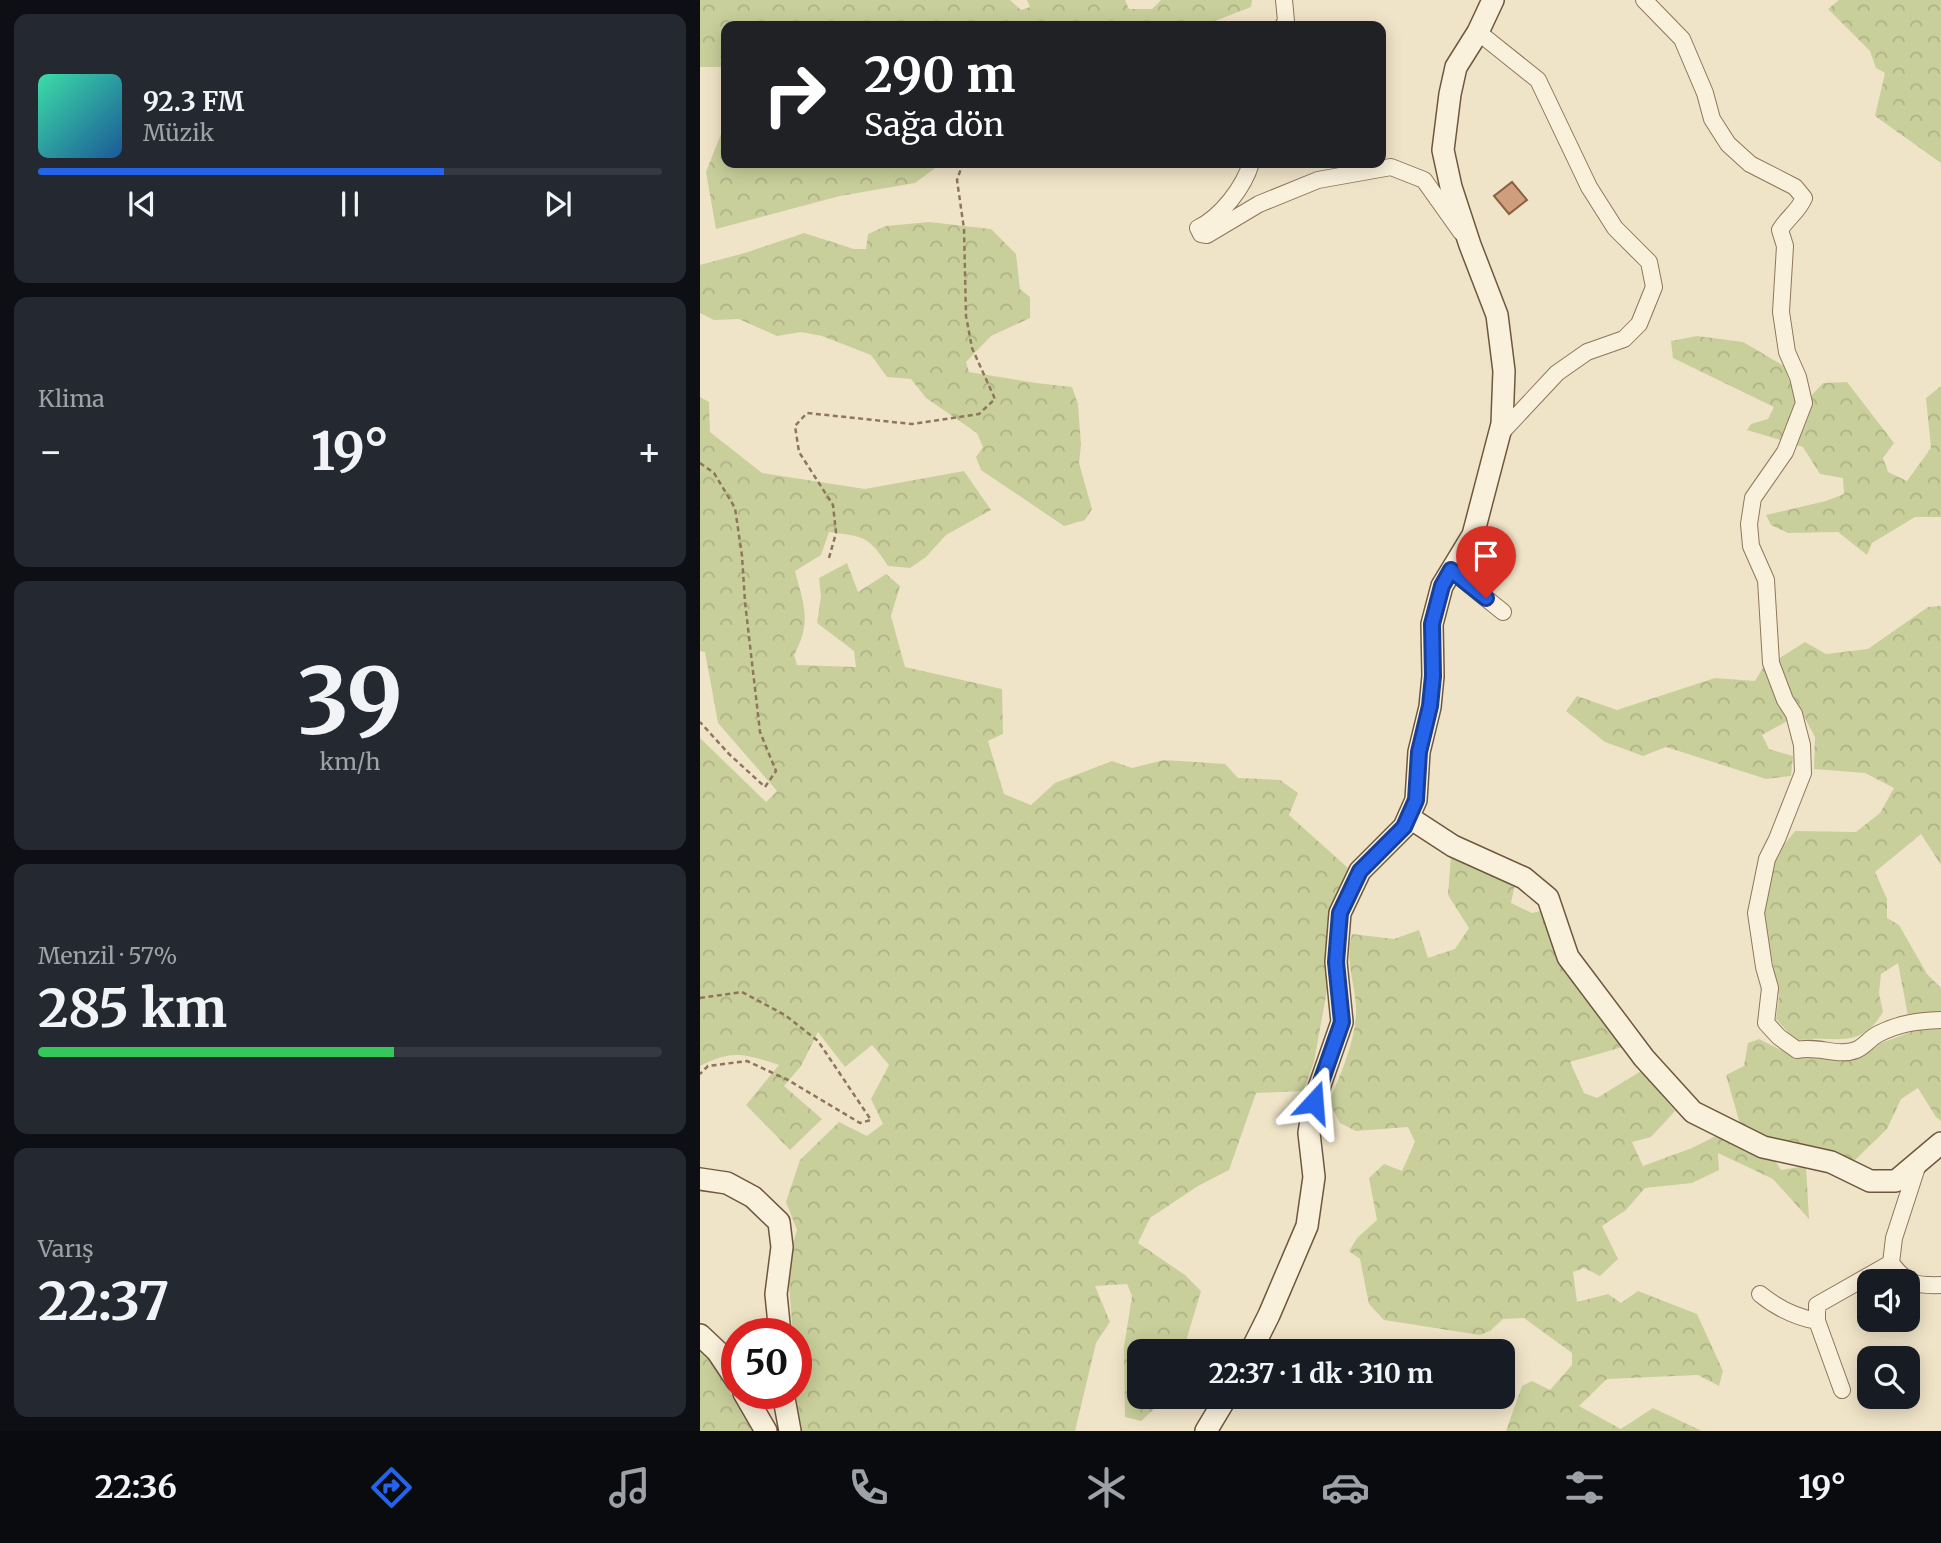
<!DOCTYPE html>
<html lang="tr">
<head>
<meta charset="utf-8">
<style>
	body { margin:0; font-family:Merriweather,serif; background:#242831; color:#f1f3f6; height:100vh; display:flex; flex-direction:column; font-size:26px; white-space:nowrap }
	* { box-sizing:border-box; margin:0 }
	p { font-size:23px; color:#9ea1a6 }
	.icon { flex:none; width:38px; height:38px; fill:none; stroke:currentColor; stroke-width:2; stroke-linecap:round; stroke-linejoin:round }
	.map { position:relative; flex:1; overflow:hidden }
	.details { display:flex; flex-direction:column; gap:14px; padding:14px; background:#0d0f14; width:700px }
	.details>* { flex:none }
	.guide { position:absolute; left:21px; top:21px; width:665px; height:147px; border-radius:14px; box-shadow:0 4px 18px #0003; background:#202124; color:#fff; overflow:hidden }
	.tools { position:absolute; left:1157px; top:1269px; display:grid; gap:14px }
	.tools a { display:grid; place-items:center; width:63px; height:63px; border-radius:14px; background:#171b24; box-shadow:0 4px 18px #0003; font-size:35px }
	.speed { position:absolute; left:21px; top:1318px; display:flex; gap:14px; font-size:35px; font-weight:700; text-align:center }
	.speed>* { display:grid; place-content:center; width:91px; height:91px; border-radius:50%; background:#171b24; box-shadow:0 4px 18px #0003; line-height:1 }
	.speed .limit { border:10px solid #d22; background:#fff; color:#111 }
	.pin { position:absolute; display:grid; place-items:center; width:60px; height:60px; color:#fff; margin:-72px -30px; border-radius:50% 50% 50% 0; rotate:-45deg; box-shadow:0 0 7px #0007 }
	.pin .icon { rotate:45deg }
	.me { position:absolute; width:77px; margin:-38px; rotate:19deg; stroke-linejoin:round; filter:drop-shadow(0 0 5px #0008) }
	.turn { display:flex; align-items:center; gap:24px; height:147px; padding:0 28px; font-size:32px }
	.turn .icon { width:91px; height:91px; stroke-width:2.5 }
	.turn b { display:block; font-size:49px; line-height:60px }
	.big { font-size:52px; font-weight:700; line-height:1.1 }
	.details .card { flex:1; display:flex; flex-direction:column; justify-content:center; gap:10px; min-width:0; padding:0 24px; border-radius:14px; background:#242831 }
	.details .dial { align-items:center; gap:0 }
	.dial b { font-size:91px; line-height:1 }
	.song { display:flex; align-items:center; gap:21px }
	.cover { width:84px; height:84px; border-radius:10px; background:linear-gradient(135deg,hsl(160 70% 55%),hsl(210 70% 35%)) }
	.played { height:7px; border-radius:4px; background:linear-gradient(90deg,#2563eb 65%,#363941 65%) }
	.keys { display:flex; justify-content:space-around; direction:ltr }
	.heat { display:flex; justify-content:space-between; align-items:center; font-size:38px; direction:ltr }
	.charge { height:10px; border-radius:5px; background:linear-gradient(90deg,#34c759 57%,#363941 0) }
	.trip { position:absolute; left:427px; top:1339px; width:388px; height:70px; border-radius:14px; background:#171b24; box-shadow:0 4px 18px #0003; font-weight:700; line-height:70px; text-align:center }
	.tabs { display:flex; height:112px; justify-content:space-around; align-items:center; background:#090b0e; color:#9ea1a6 }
	.tabs .icon { width:49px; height:49px }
	.tabs .current { color:#2563eb }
	.tabs b { font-size:32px; color:#f1f3f6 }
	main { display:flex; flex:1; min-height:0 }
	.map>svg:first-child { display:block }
	.forest { fill:url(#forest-crowns) }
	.building { fill:#cf9f7d; stroke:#8d5f41; stroke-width:2 }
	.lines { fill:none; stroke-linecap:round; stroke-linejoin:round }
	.street-casing { stroke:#8d765c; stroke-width:18 }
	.secondary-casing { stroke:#6f573f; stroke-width:24 }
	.path { stroke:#8d765c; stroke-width:2.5; stroke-dasharray:5 3.5; stroke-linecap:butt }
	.street { stroke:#faf1dc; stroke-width:16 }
	.secondary { stroke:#faf1dc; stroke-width:21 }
	.route-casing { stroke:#184099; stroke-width:18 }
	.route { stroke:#2563eb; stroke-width:12 }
</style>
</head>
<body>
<main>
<section class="details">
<div class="card">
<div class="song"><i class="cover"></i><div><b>92.3 FM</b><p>Müzik</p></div></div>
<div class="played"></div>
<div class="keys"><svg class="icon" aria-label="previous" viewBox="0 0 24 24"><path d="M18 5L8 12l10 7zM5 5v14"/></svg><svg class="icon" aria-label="pause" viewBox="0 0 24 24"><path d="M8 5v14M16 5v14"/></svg><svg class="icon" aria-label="next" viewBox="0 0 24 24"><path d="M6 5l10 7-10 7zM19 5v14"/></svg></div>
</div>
<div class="card"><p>Klima</p>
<div class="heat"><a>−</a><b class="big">19°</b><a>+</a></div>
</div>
<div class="card dial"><b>39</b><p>km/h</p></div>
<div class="card"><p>Menzil · 57%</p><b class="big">285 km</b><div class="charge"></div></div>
<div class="card"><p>Varış</p><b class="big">22:37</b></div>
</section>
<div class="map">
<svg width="1241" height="1431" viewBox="0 0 1241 1431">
	<defs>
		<pattern id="forest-crowns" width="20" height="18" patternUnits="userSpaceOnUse" patternTransform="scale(1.75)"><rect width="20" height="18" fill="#c9cf9b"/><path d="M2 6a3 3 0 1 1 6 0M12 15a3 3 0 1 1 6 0" fill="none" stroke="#aeb285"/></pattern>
	</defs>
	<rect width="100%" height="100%" fill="#f0e4c8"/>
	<path class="forest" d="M0,0H310L321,10L330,7L327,0H425L429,9H452L461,0H552L551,7L502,26H26V75L22,67H0Z
		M1139,0H1241V163L1175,116L1185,73L1176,68L1170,51L1128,9Z
		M21,134H26V163H242L215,183L140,196L16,229L6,172Z
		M229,222L291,229L316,254L320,289L330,297V318L291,336L266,362L269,372L336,383L372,387L378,404L381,445L379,463L392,509L385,520L364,526L281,470L276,457L283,447L277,433L226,398L211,379L187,377L171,355L122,336L101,332L77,336L39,319L14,320L0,313V265L48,252L104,233L154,249H166L168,234L186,226Z
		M997,336L1043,342L1084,366L1095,396L1110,397L1123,383L1147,382L1194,443L1183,458L1188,472L1207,481L1231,448L1226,398L1241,386V517H1215L1172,543L1167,555L1138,532L1088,533L1071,525L1066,515L1126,501L1144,494L1143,478L1120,474L1103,447L1047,430L1051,424L1068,419L1074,407L973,358L971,341Z
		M0,397L9,402L10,432L62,473L165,489L264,471L291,510L246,535L226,557L210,568L188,566C168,535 164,537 129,532L121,555L95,571C104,606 112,621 94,655L97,665L156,667L154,651L117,623L121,596L119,578L147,563L158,592L186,574L200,586L191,616L205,667L302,689L303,734L288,741L304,794L331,805L355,783L412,761L432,768L464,760L525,764L538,778L580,780L598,793L589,815L648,868L626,937L627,990L614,1062L603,1091L556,1093L529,1170L498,1186L450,1218L438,1243L485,1275L501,1291L483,1351H439V1396L467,1397L441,1421L425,1417L424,1347L432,1296L427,1284L395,1286L410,1322L396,1343L375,1431H102L95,1393L96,1334L93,1333L87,1263L97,1230L86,1202L100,1160L139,1122L167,1136L183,1124L171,1099L189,1065L172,1045L145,1067L118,1032L101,1066L84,1086L122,1119L90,1150L46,1105L79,1065C45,1054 33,1049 0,1066V738L66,802L77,791L18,723L5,652L0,651Z
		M1241,606V865L1221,834L1175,872L1187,899V918L1199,925L1227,974L1241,988V1121L1236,1117L1218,1088L1201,1099L1187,1129L1154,1161L1062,1140L1081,1170L1106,1166L1109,1219L1073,1179L1018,1153L1019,1170L992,1183L945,1188L926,1210L902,1226L918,1259L900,1276L884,1268L873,1272L877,1302L908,1294L921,1303L938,1291L997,1314L1023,1371L1019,1386L998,1375L907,1379L879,1406L921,1429L953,1408L1002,1431H806L822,1386L832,1381L850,1390L872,1365V1353L824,1318L803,1319L790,1331L780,1335L684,1320L669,1304L660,1259L649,1251L657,1238L677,1220L669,1178L684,1164L702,1171L715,1142L708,1127L656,1131L640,1123L629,1102C640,1075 654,1045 656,1015C657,986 644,964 652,934L694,939L719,930L728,958L755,949L769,928L748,895L751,856L815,884L811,903L832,913L845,910L854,949L923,1047L870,1062L884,1093L897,1098L941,1071L975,1111L951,1137L932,1142L943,1166L992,1148L1040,1124L1026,1075L1044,1066L1048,1043L1059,1039L1093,1056L1109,1053L1132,1060L1156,1057L1178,1044L1211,1032L1198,963L1181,974L1179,993L1183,1012C1158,1053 1134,1033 1096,1041L1076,1019L1079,996L1063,913L1069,876L1079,851L1095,831L1156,832L1180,813L1194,788L1165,773L1114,769L1115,737L1102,713L1062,735L1069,749L1093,756L1091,776L1066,779L966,747L943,756L905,742L866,711L877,696L917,710L1015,678L1055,681L1062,669L1105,642L1126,654L1168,649L1228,607Z
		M0,1348L18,1363L53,1431H0Z"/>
	<path class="building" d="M812,182L827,200L809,214L794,196Z"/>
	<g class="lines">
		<g class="street-casing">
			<path id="street" d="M944,0L982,39L1005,93L1012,119L1028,144L1050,164L1095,187L1104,198C1098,212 1088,217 1080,230L1085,246L1081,312L1087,352L1098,377L1104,403L1085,452L1053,498L1049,524L1051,546L1066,580L1071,663L1085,700L1094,714L1102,745L1103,773L1077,839L1067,859L1056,913L1064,967L1070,988L1066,1023L1079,1037L1097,1050C1117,1045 1138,1057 1156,1050C1164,1047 1170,1038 1178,1034C1200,1023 1217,1021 1241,1020
				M583,26L586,21L584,0
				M778,32L838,80L889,187L915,228L949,262L954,287L939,324L924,339L887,352L857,373L800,434
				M551,163C544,187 521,217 498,228L501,234L507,235L559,204L618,180L691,167L724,180L761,232
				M751,570L803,612
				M1219,1161L1194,1238L1191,1263C1207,1284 1215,1286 1241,1285
				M1060,1294C1077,1308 1095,1317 1117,1321V1305L1191,1263
				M1117,1321L1142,1390"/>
		</g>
		<g class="secondary-casing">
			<path id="secondary" d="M710,818L753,846L824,878L848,898L868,957L944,1058L993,1112L1063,1147L1131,1162L1170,1181H1196L1241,1143
				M0,1179L27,1183L53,1197L79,1222L82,1247L76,1294L80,1334
				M0,1335L17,1351L37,1381
				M551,1351L569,1315L607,1226L614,1177L609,1133L614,1102L642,1022L636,962L640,913L660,871L704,827L716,800L719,752L730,707L733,676L732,624L742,586L773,535L802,424L804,371L797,315L770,245L751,187L743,150L750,94L756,67L778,32L793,0
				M44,1393L66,1431
				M83,1393L90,1431
				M506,1431L527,1396"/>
		</g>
		<path class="path" d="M0,463L14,473L35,508L42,556L45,602L60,732L76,771L65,787L29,754L0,722
			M129,558L136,533L133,505L99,452L95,426L107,413L212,424L279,414L295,399L272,348L266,316L264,229L257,180L263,163
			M0,998L42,992L85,1015L118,1041L171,1120L160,1123L88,1080L47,1061L8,1066L0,1074"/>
		<use href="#street" class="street"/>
		<use href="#secondary" class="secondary"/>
	</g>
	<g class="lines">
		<g class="route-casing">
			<path id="route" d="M614,1102L642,1022L636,962L640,913L660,871L704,827L716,800L719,752L730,706L733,676L732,624L742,586L751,570L786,598"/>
		</g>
		<use href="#route" class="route"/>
	</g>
</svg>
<div class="tools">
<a><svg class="icon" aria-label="sound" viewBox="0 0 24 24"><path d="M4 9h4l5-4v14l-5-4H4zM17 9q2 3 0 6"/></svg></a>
<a><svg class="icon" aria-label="search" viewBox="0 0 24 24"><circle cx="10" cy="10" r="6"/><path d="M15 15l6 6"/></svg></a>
</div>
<div class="speed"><div class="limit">50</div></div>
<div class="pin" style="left:786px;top:598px;background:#d93025"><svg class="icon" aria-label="arrive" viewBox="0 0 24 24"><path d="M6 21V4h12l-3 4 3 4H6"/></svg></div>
<svg class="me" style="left:614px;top:1102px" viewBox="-20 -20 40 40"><path d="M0-17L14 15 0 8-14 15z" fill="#2563eb" stroke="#fff" stroke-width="4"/></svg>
<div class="trip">22:37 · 1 dk · 310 m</div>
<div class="guide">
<div class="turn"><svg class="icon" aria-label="right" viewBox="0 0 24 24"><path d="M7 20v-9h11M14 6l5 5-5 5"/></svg><div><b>290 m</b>Sağa dön</div></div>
</div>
</div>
</main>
<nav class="tabs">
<b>22:36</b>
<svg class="icon current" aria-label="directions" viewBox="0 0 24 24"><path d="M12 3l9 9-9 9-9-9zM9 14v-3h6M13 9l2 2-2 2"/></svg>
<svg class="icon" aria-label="music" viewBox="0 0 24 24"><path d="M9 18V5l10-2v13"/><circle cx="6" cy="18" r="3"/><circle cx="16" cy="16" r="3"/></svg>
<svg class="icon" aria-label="phone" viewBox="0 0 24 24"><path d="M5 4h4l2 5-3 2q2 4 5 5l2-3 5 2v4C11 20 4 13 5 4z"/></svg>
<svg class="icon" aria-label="climate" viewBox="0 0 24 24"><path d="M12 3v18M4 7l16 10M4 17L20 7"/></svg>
<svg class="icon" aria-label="car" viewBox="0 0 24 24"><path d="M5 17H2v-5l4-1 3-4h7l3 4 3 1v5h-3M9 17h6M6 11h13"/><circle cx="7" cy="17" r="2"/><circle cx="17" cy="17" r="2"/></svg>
<svg class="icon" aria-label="filters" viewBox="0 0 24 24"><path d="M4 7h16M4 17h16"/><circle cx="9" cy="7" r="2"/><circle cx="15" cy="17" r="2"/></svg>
<b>19°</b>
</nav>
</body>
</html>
